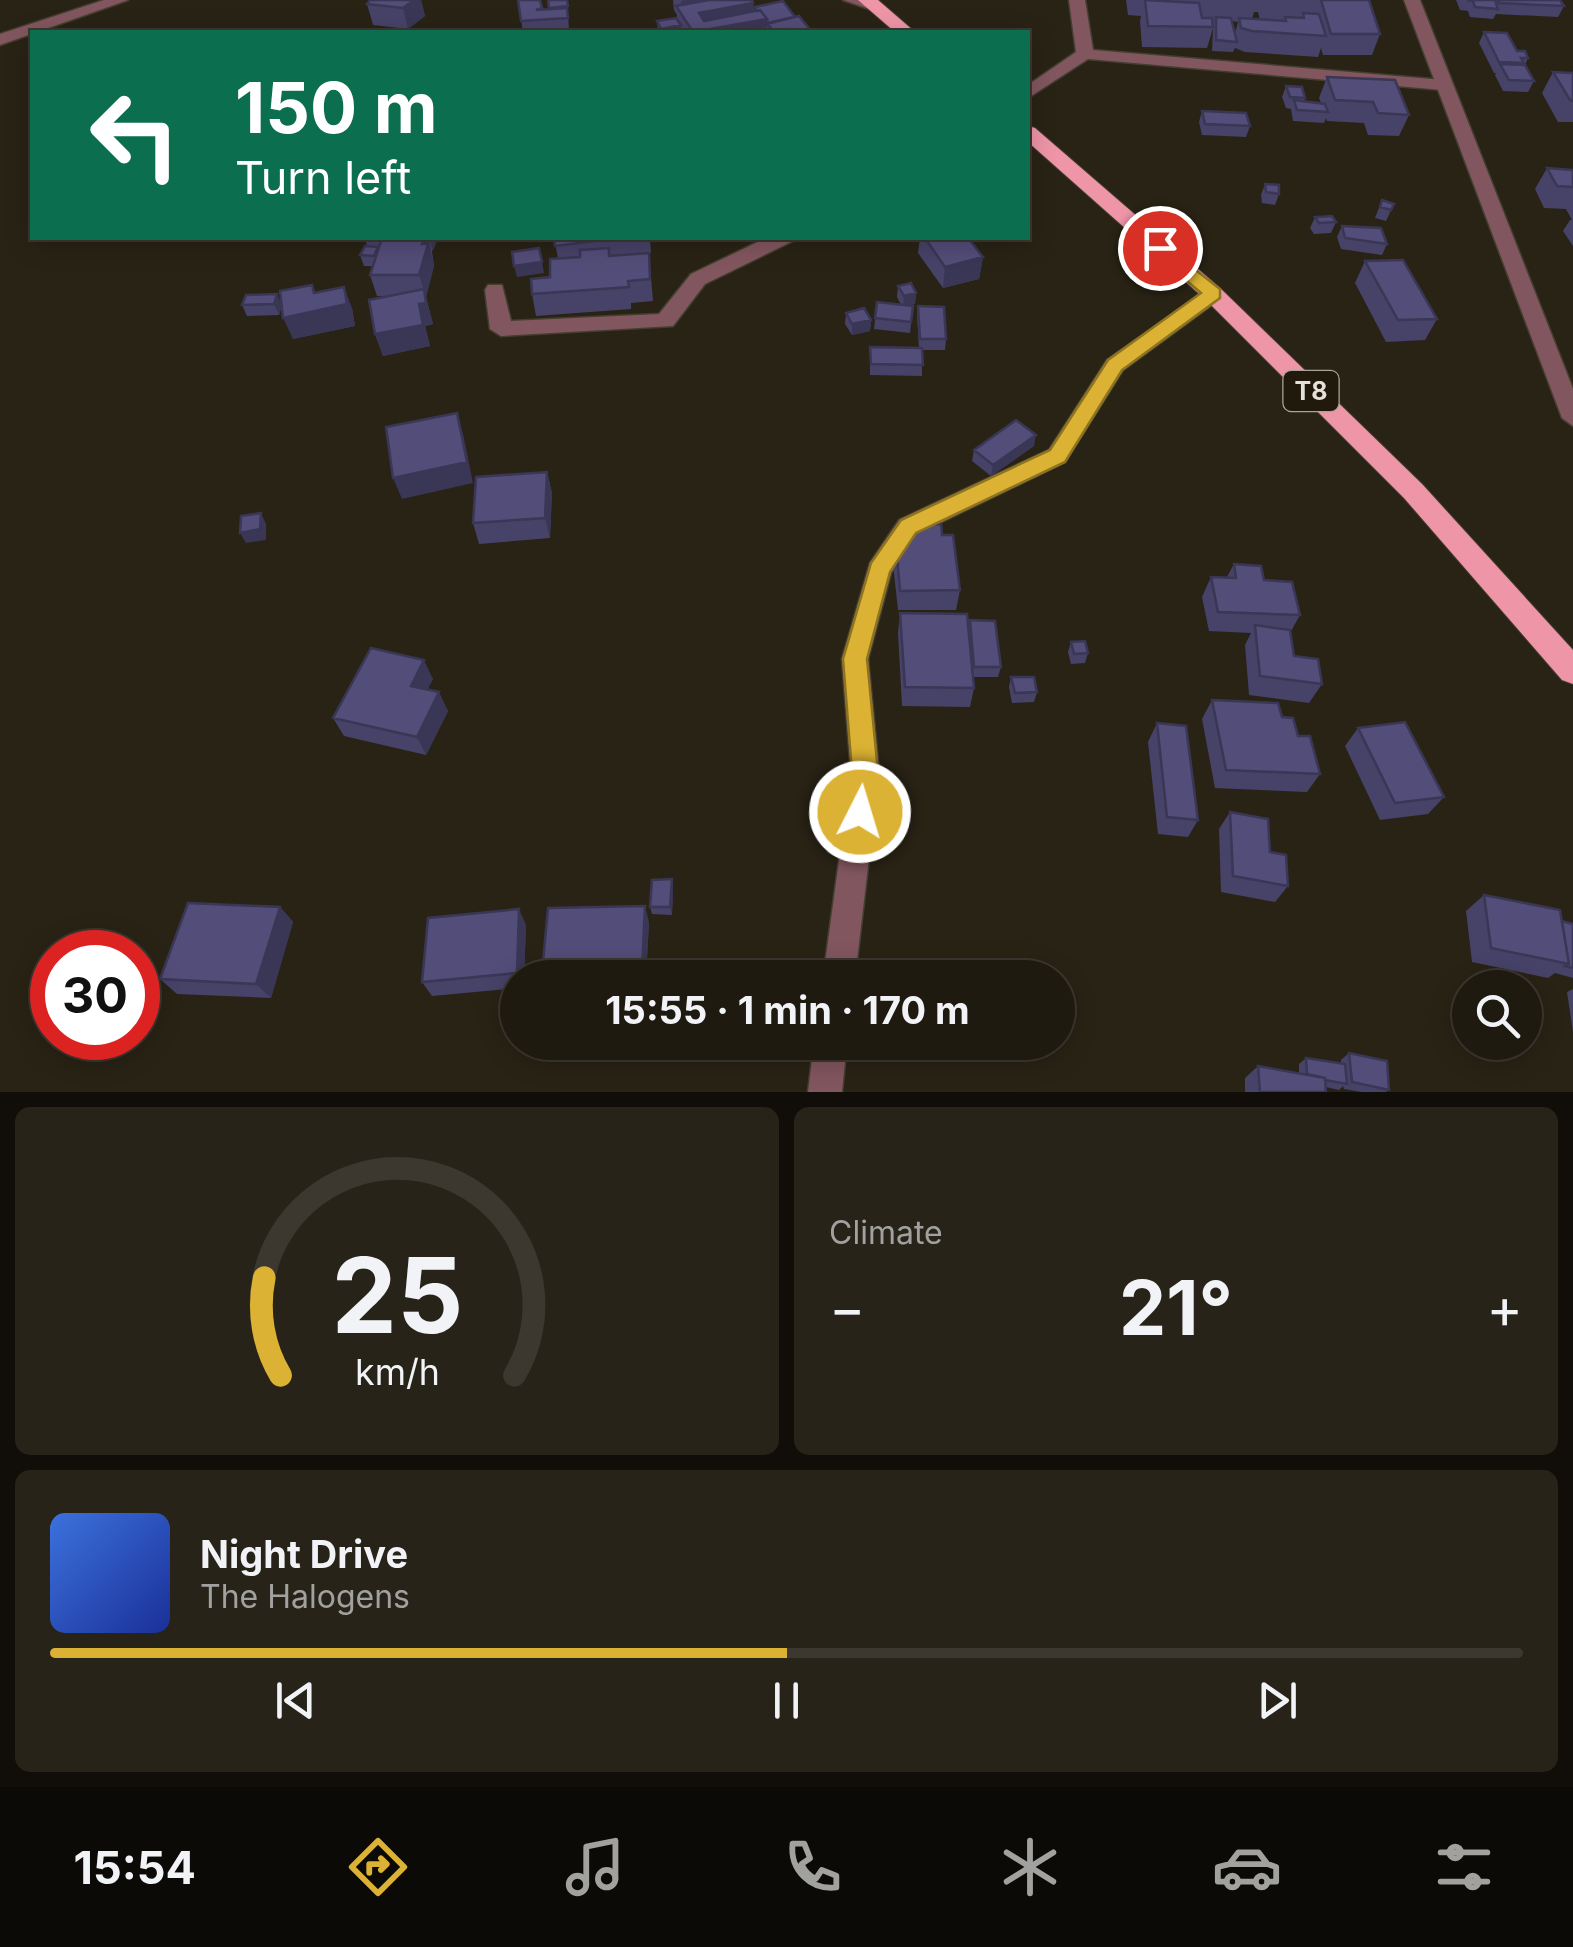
<!DOCTYPE html>
<html lang="en">
<head>
<meta charset="utf-8">
<style>
	body { margin:0; font-family:Inter,sans-serif; background:#272319; color:#f1f3f6; height:100vh; display:flex; flex-direction:column; font-size:38px; white-space:nowrap }
	* { box-sizing:border-box; margin:0 }
	p { font-size:32px; color:#a1a19f }
	.icon { flex:none; width:55px; height:55px; fill:none; stroke:currentColor; stroke-width:2; stroke-linecap:round; stroke-linejoin:round }
	.map { position:relative; height:1092px; overflow:hidden }
	.side { display:flex; flex-direction:column; gap:15px; padding:15px; background:#110e09; flex:1 }
	.side>* { flex:none }
	.guide { position:absolute; left:30px; top:30px; width:1000px; height:210px; border-radius:0px; box-shadow:0 5px 25px #0003,0 0 0 2px #3c3830; background:#0b6e4f; color:#fff; overflow:hidden }
	.buttons { position:absolute; left:1452px; top:970px; display:grid; gap:20px }
	.buttons a { display:grid; place-items:center; width:90px; height:90px; border-radius:50%; background:#1f1a10; box-shadow:0 5px 25px #0003,0 0 0 2px #3c3830; font-size:50px }
	.speed { position:absolute; left:30px; top:930px; display:flex; gap:20px; font-size:50px; font-weight:700; text-align:center }
	.speed>* { display:grid; place-content:center; width:130px; height:130px; border-radius:50%; background:#1f1a10; box-shadow:0 5px 25px #0003,0 0 0 2px #3c3830; line-height:1 }
	.speed .limit { border:15px solid #d22; background:#fff; color:#111 }
	.pin { position:absolute; display:grid; place-items:center; width:85px; height:85px; color:#fff; margin:-42px; border:5px solid #fff; border-radius:50%; box-shadow:0 2px 10px #0007 }
	.me { position:absolute; width:110px; margin:-55px; rotate:5deg; stroke-linejoin:round; filter:drop-shadow(0 0 8px #0008) }
	.turn { display:flex; align-items:center; gap:35px; height:210px; padding:0 40px; font-size:45px }
	.turn .icon { width:130px; height:130px; stroke-width:2.5 }
	.turn b { display:block; font-size:70px; line-height:85px }
	.big { font-size:75px; font-weight:700; line-height:1.1 }
	.side .card { flex:1; display:flex; flex-direction:column; justify-content:center; gap:15px; min-width:0; padding:0 35px; border-radius:15px; background:#272319 }
	.side .dial { align-items:center; gap:0 }
	.dial svg { height:260px; overflow:visible; fill:none; stroke:#3c3830; stroke-width:7; stroke-linecap:round; text-anchor:middle }
	.dial text { fill:#f1f3f6; stroke:none }
	.song { display:flex; align-items:center; gap:30px }
	.cover { width:120px; height:120px; border-radius:15px; background:linear-gradient(135deg,hsl(220 70% 55%),hsl(230 70% 35%)) }
	.played { height:10px; border-radius:5px; background:linear-gradient(90deg,#dbb233 50%,#3c3830 50%) }
	.keys { display:flex; justify-content:space-around; direction:ltr }
	.heat { display:flex; justify-content:space-between; align-items:center; font-size:55px; direction:ltr }
	.side .tiles { flex:1; display:grid; gap:15px; grid-template-columns:1fr 1fr }
	.card:last-child { grid-column:span 2 }
	.trip { position:absolute; left:500px; top:960px; width:575px; height:100px; border-radius:50px; background:#1f1a10; box-shadow:0 5px 25px #0003,0 0 0 2px #3c3830; font-weight:700; line-height:100px; text-align:center }
	.dock { display:flex; height:160px; justify-content:space-around; align-items:center; background:#0c0a06; color:#a1a19f }
	.dock .icon { width:70px; height:70px }
	.dock .active { color:#dbb233 }
	.dock b { font-size:45px; color:#f1f3f6 }
	.map>svg:first-child { display:block }
	.lines { fill:none; stroke-linecap:round; stroke-linejoin:round }
	.minor-casing { stroke:#433e30; stroke-width:3 }
	.tertiary-casing { stroke:#433e30; stroke-width:3 }
	.trunk-casing { stroke:#433e30; stroke-width:2 }
	.minor { fill:#82565f; fill-rule:evenodd }
	.tertiary { fill:#82565f; fill-rule:evenodd }
	.trunk { fill:#ee95a8; fill-rule:evenodd }
	.wall { fill:#474268; fill-rule:evenodd }
	.shaded-wall { fill:#3a3655 }
	.building { fill:#534d79; stroke:#3a3655; stroke-width:2.5 }
	.route { fill:#dbb233; stroke:#8e7421; stroke-width:2.5 }
	.labels { text-anchor:middle; dominant-baseline:central; stroke-width:10; stroke-linejoin:round; paint-order:stroke }
	.shield { fill:#20190c; stroke:#aaa59b; stroke-width:2.5 }
	.shield-label { font-size:25px; font-weight:bold; fill:#e5e1d8 }
</style>
</head>
<body>
<div class="map">
<svg width="1573" height="1092" viewBox="0 0 1573 1092">
	<rect width="100%" height="100%" fill="#292315"/>
	<g class="lines">
		<g class="minor-casing">
			<path id="minor" d="M104,0H128L0,45V34Z
				M843,0H872L880,5L872,10Z
				M1069,0H1085L1093,50L1443,80L1452,85L1443,90L1088,59L1028,98V85L1076,52Z
				M766,238H799L705,284L673,326L501,336L490,329L485,290L488,285H502L511,321L659,314L691,274Z
				M1213,287L1220,289L1223,294L1220,299L1123,370L1065,462L917,534L891,573L868,659L879,772L855,978H823L851,772L842,659L870,563L899,520L1049,450L1107,360Z
				M814,1042H847L842,1092H808Z"/>
		</g>
		<g class="tertiary-casing">
			<path id="tertiary" d="M1404,0H1420L1573,389V426L1562,418Z"/>
		</g>
		<g class="trunk-casing">
			<path id="trunk" d="M858,0H878L915,32H895Z
				M1028,126L1035,128L1221,289L1422,484L1573,650V684L1562,680L1404,498L1205,299L1028,142Z"/>
		</g>
		<use href="#minor" class="minor"/>
		<use href="#tertiary" class="tertiary"/>
		<use href="#trunk" class="trunk"/>
	</g>
	<path class="wall" d="M421,0L425,16L408,29L373,25L367,4Z
		M518,0L542,10L549,9L548,0H567L569,29L523,32Z
		M673,0H752L753,3L754,11L755,7L795,17L812,32H658L657,21L677,20V15L674,10Z
		M1126,0H1369L1380,34L1372,55H1323L1321,48L1318,57L1245,52L1235,48L1233,52L1212,51L1213,28L1207,48L1142,47L1140,21L1141,16L1128,15ZM1254,12H1258L1260,20L1252,19ZM1232,21L1238,22L1235,33Z
		M1456,0H1560L1564,6L1558,17L1496,14L1493,19L1470,17L1468,11L1460,10Z
		M1484,32L1528,58L1525,65L1534,81L1528,92L1503,91L1495,75L1496,73H1494L1479,43Z
		M1553,72L1573,73V122H1558L1542,93Z
		M1327,77L1409,115L1399,136L1368,135L1364,123L1327,121L1326,118L1324,123L1293,121L1291,109L1286,108L1282,97L1286,86L1305,98L1304,101L1321,103L1319,98Z
		M1202,111L1250,126L1246,137L1202,135L1199,122Z
		M1547,168L1573,170V246L1563,231L1570,220H1572L1566,209L1544,208L1535,189Z
		M1265,184L1279,194L1275,205L1262,203L1261,195Z
		M1382,200L1394,204L1386,221L1375,218Z
		M1315,217L1336,222L1331,233L1314,234L1310,228Z
		M1342,226L1387,244L1382,255L1341,249L1337,237Z
		M365,238H438L432,251L434,266L426,297L433,324L425,326L430,346L383,356L375,334L385,296H377L370,275L372,266H364L360,255L367,246Z
		M554,238H650L651,253L610,256L649,253L653,301L631,303V309L536,316L532,294L550,277L558,258Z
		M920,238H968L983,257L979,279L943,288L918,253Z
		M1365,261L1437,319L1425,340L1386,342L1355,283Z
		M312,285L315,293L352,308L355,326L293,339L282,306L279,315L247,316L242,305L281,304Z
		M898,286L916,293L915,304L910,305L913,306L910,333L874,329L877,302L901,305L897,297Z
		M918,306L946,339L945,350H922V376L870,375V347L919,348L917,317Z
		M846,313L871,320L870,331L852,335L845,324Z
		M1034,446L991,476L972,461L974,450Z
		M547,472L552,493L550,538L479,544L473,523Z
		M906,525L942,535L960,590L956,610H898L893,564L896,544H904Z
		M1234,564L1264,580L1300,615L1290,633L1294,656L1322,684L1309,703L1249,695L1245,645L1251,633L1209,631L1202,597L1211,577H1227Z
		M900,613L968,627L970,620L1001,667L998,677H973L974,688L970,707L902,706L898,633Z
		M1071,642L1088,653L1085,663L1071,664L1068,652Z
		M1011,677L1037,692L1034,702L1012,703L1009,687Z
		M433,679L427,689L448,711L426,755L344,736L333,718Z
		M1212,700L1282,717L1298,736L1320,774L1307,792L1215,788L1202,719Z
		M1157,723L1198,820L1188,837L1158,834L1148,742Z
		M1358,728L1444,797L1428,814L1380,820L1345,746Z
		M1230,812L1270,852L1288,886L1275,902L1221,892L1219,829Z
		M672,879L673,887L672,915L652,914L650,907Z
		M1484,895L1573,924V978L1555,973L1548,978L1472,962L1466,911Z
		M280,907L293,922L271,998L177,994L160,979Z
		M649,922L646,978H544L542,973Z
		M526,925L524,978H518V988L432,996L422,982Z
		M1573,989V1032L1567,992Z
		M1349,1053L1389,1090L1386,1092H1362L1344,1089L1343,1086L1339,1090L1326,1087V1092H1245V1078L1258,1066L1299,1073V1064L1306,1058L1341,1063V1060Z"/>
	<path class="shaded-wall" d="M410,0H421L425,16L408,29L403,8Z
		M686,0H718L753,3L754,22L767,19V32H699L681,14V1Z
		M681,25V32H661V29Z
		M424,238H428L434,266L426,297L433,324L425,326L430,346L383,356L375,334L419,304L424,290L419,275Z
		M429,238H438L433,251Z
		M983,257L979,279L943,288L945,267Z
		M542,262L544,273L517,277L514,266Z
		M312,285L321,306L344,287L352,308L355,326L293,339L283,318L314,293Z
		M916,293L915,304L903,307L904,296Z
		M277,294L282,305L279,315L274,304Z
		M871,320L870,331L852,335V324Z
		M457,413L463,434L473,483L402,499L393,478Z
		M1036,435L1034,446L991,476L993,465Z
		M547,472L552,493L550,538L545,518Z
		M261,513L266,524V540L246,543L240,533Z
		M424,660L433,679L420,705L411,686Z
		M439,692L448,711L426,755L417,737Z
		M672,879L673,887L672,915L670,907Z
		M645,906L649,922L646,978H643L642,971Z
		M280,907L293,922L271,998L256,984Z
		M519,909L526,925L524,978H519L517,973Z"/>
	<path class="building" d="M370,0H414L403,8L367,4Z
		M518,0H540L542,8L536,10L567,8L568,18L521,21Z
		M548,0H567L568,6L549,8Z
		M709,0H752L753,3L699,13L704,21L760,10L767,19L693,32L676,6Z
		M1145,0L1199,3L1202,18H1212L1213,27L1148,26Z
		M1321,0H1369L1380,34H1331Z
		M1467,0H1495L1498,9L1475,7L1473,1Z
		M1498,0H1560L1564,6L1499,3Z
		M783,1L795,17L767,24V19L760,10L757,11L755,7Z
		M1303,13L1319,14L1326,36L1252,31L1241,28L1239,18L1286,21L1285,17L1304,18Z
		M799,16L812,32H789L787,29L774,32L767,23Z
		M1216,17L1231,18L1237,42L1216,40Z
		M676,18L681,25L661,29L657,21Z
		M1484,32L1507,33L1517,51H1525L1528,58H1521L1524,63L1499,62Z
		M1500,64L1525,65L1534,81L1509,80Z
		M1553,72L1573,73V101L1570,100Z
		M1327,77L1395,80L1409,115L1378,113L1373,102L1335,100Z
		M1286,86L1302,87L1305,98L1290,97Z
		M1294,100L1325,104L1328,112L1297,110Z
		M1202,111L1246,113L1250,126L1205,124Z
		M1547,168L1573,170V187L1557,186Z
		M1265,184L1279,185V194L1266,192Z
		M1382,200L1394,204L1391,210L1380,207Z
		M1332,216L1336,222L1319,223L1315,217Z
		M1342,226L1381,228L1387,244L1345,238Z
		M382,238H424L422,244H428L419,275H370Z
		M554,238H604V240L555,246Z
		M925,238H968L983,257L945,267Z
		M365,246L378,247L374,256L360,255Z
		M539,248L542,262L514,266L512,252Z
		M609,248V256L649,253L650,279L628,281L629,287L532,294L531,279L550,277V259L580,257V250Z
		M1403,260L1437,319L1398,320L1365,261Z
		M911,283L916,293L904,296L898,286Z
		M312,285L314,293L344,287L347,304L283,318L280,291Z
		M424,289L426,303L419,304L423,325L375,334L369,300Z
		M277,294L274,304L242,305L246,295Z
		M877,302L913,306L911,322L875,318Z
		M918,306L944,307L946,339H920Z
		M864,308L871,320L852,324L846,313Z
		M870,347L922,348L923,365L871,364Z
		M457,413L467,462L393,478L386,427Z
		M1016,420L1036,435L993,465L974,450Z
		M547,472L545,518L473,523L476,477Z
		M261,513L260,529L240,533L241,516Z
		M941,524L942,535H953L960,590L900,591L896,544H908L906,525Z
		M1234,564L1261,566L1264,580L1292,582L1300,615L1218,612L1211,577L1236,578Z
		M900,613L967,614L974,688L905,687Z
		M970,620L995,621L1001,667H974Z
		M1255,625L1290,630L1294,656L1318,659L1322,684L1260,676Z
		M1085,641L1088,653L1074,654L1071,642Z
		M371,648L424,660L411,686L439,692L417,737L333,718Z
		M1011,677H1034L1037,692L1015,693Z
		M1212,700L1278,703L1282,717L1293,718L1298,736H1310L1320,774L1226,770Z
		M1405,722L1444,797L1395,803L1358,728Z
		M1157,723L1186,726L1198,820L1167,817Z
		M1230,812L1268,819L1270,852L1286,855L1288,886L1233,876Z
		M672,879L670,907H650L652,880Z
		M1484,895L1560,910L1569,964L1491,948Z
		M188,903L280,907L256,984L160,979Z
		M645,906L642,971L542,973L548,908Z
		M519,909L517,973L422,982L428,918Z
		M1562,921L1573,924V968L1565,966L1569,964Z
		M1349,1053L1387,1061L1389,1090L1352,1082Z
		M1306,1058L1345,1064L1347,1084L1325,1080V1078L1307,1074Z
		M1258,1066L1325,1078L1326,1092H1260Z"/>
	<path class="route" d="M1160,242L1220,289V298L1122,370L1065,462L916,533L890,572L867,659L878,772L870,820L860,824L851,820L847,812L852,772L843,659L871,563L901,520L1050,450L1108,360L1201,293L1153,252L1151,248Z"/>
	<g class="labels">
		<rect class="shield" x="1283.5" y="371" width="55" height="40" rx="8"/>
		<g class="shield-label">
			<text x="1311" y="391">T8</text>
		</g>
	</g>
</svg>
<div class="buttons">
<a><svg class="icon" aria-label="search" viewBox="0 0 24 24"><circle cx="10" cy="10" r="6"/><path d="M15 15l6 6"/></svg></a>
</div>
<div class="speed"><div class="limit">30</div></div>
<div class="pin" style="left:1160px;top:248px;background:#d93025"><svg class="icon" aria-label="arrive" viewBox="0 0 24 24"><path d="M6 21V4h12l-3 4 3 4H6"/></svg></div>
<svg class="me" style="left:860px;top:812px" viewBox="-20 -20 40 40"><circle r="17" fill="#dbb233" stroke="#fff" stroke-width="3"/><path d="M0-11L8 9 0 5-8 9z" fill="#fff"/></svg>
<div class="trip">15:55 · 1 min · 170 m</div>
<div class="guide">
<div class="turn"><svg class="icon" aria-label="left" viewBox="0 0 24 24"><path d="M17 20v-9H6M10 6l-5 5 5 5"/></svg><div><b>150 m</b>Turn left</div></div>
</div>
</div>
<section class="side">
<div class="tiles">
<div class="card dial"><svg viewBox="0 0 100 80">
<path d="M14 69A42 42 0 1 1 86 69"/>
<path d="M14 69A42 42 0 0 1 9 39" stroke="#dbb233"/>
<text x="50" y="56" font-size="32" font-weight="700">25</text>
<text x="50" y="72" font-size="11">km/h</text>
</svg></div>
<div class="card"><p>Climate</p>
<div class="heat"><a>−</a><b class="big">21°</b><a>+</a></div>
</div>
<div class="card">
<div class="song"><i class="cover"></i><div><b>Night Drive</b><p>The Halogens</p></div></div>
<div class="played"></div>
<div class="keys"><svg class="icon" aria-label="previous" viewBox="0 0 24 24"><path d="M18 5L8 12l10 7zM5 5v14"/></svg><svg class="icon" aria-label="pause" viewBox="0 0 24 24"><path d="M8 5v14M16 5v14"/></svg><svg class="icon" aria-label="next" viewBox="0 0 24 24"><path d="M6 5l10 7-10 7zM19 5v14"/></svg></div>
</div>
</div>
</section>
<nav class="dock">
<b>15:54</b>
<svg class="icon active" aria-label="directions" viewBox="0 0 24 24"><path d="M12 3l9 9-9 9-9-9zM9 14v-3h6M13 9l2 2-2 2"/></svg>
<svg class="icon" aria-label="music" viewBox="0 0 24 24"><path d="M9 18V5l10-2v13"/><circle cx="6" cy="18" r="3"/><circle cx="16" cy="16" r="3"/></svg>
<svg class="icon" aria-label="phone" viewBox="0 0 24 24"><path d="M5 4h4l2 5-3 2q2 4 5 5l2-3 5 2v4C11 20 4 13 5 4z"/></svg>
<svg class="icon" aria-label="climate" viewBox="0 0 24 24"><path d="M12 3v18M4 7l16 10M4 17L20 7"/></svg>
<svg class="icon" aria-label="car" viewBox="0 0 24 24"><path d="M5 17H2v-5l4-1 3-4h7l3 4 3 1v5h-3M9 17h6M6 11h13"/><circle cx="7" cy="17" r="2"/><circle cx="17" cy="17" r="2"/></svg>
<svg class="icon" aria-label="filters" viewBox="0 0 24 24"><path d="M4 7h16M4 17h16"/><circle cx="9" cy="7" r="2"/><circle cx="15" cy="17" r="2"/></svg>
</nav>
</body>
</html>
